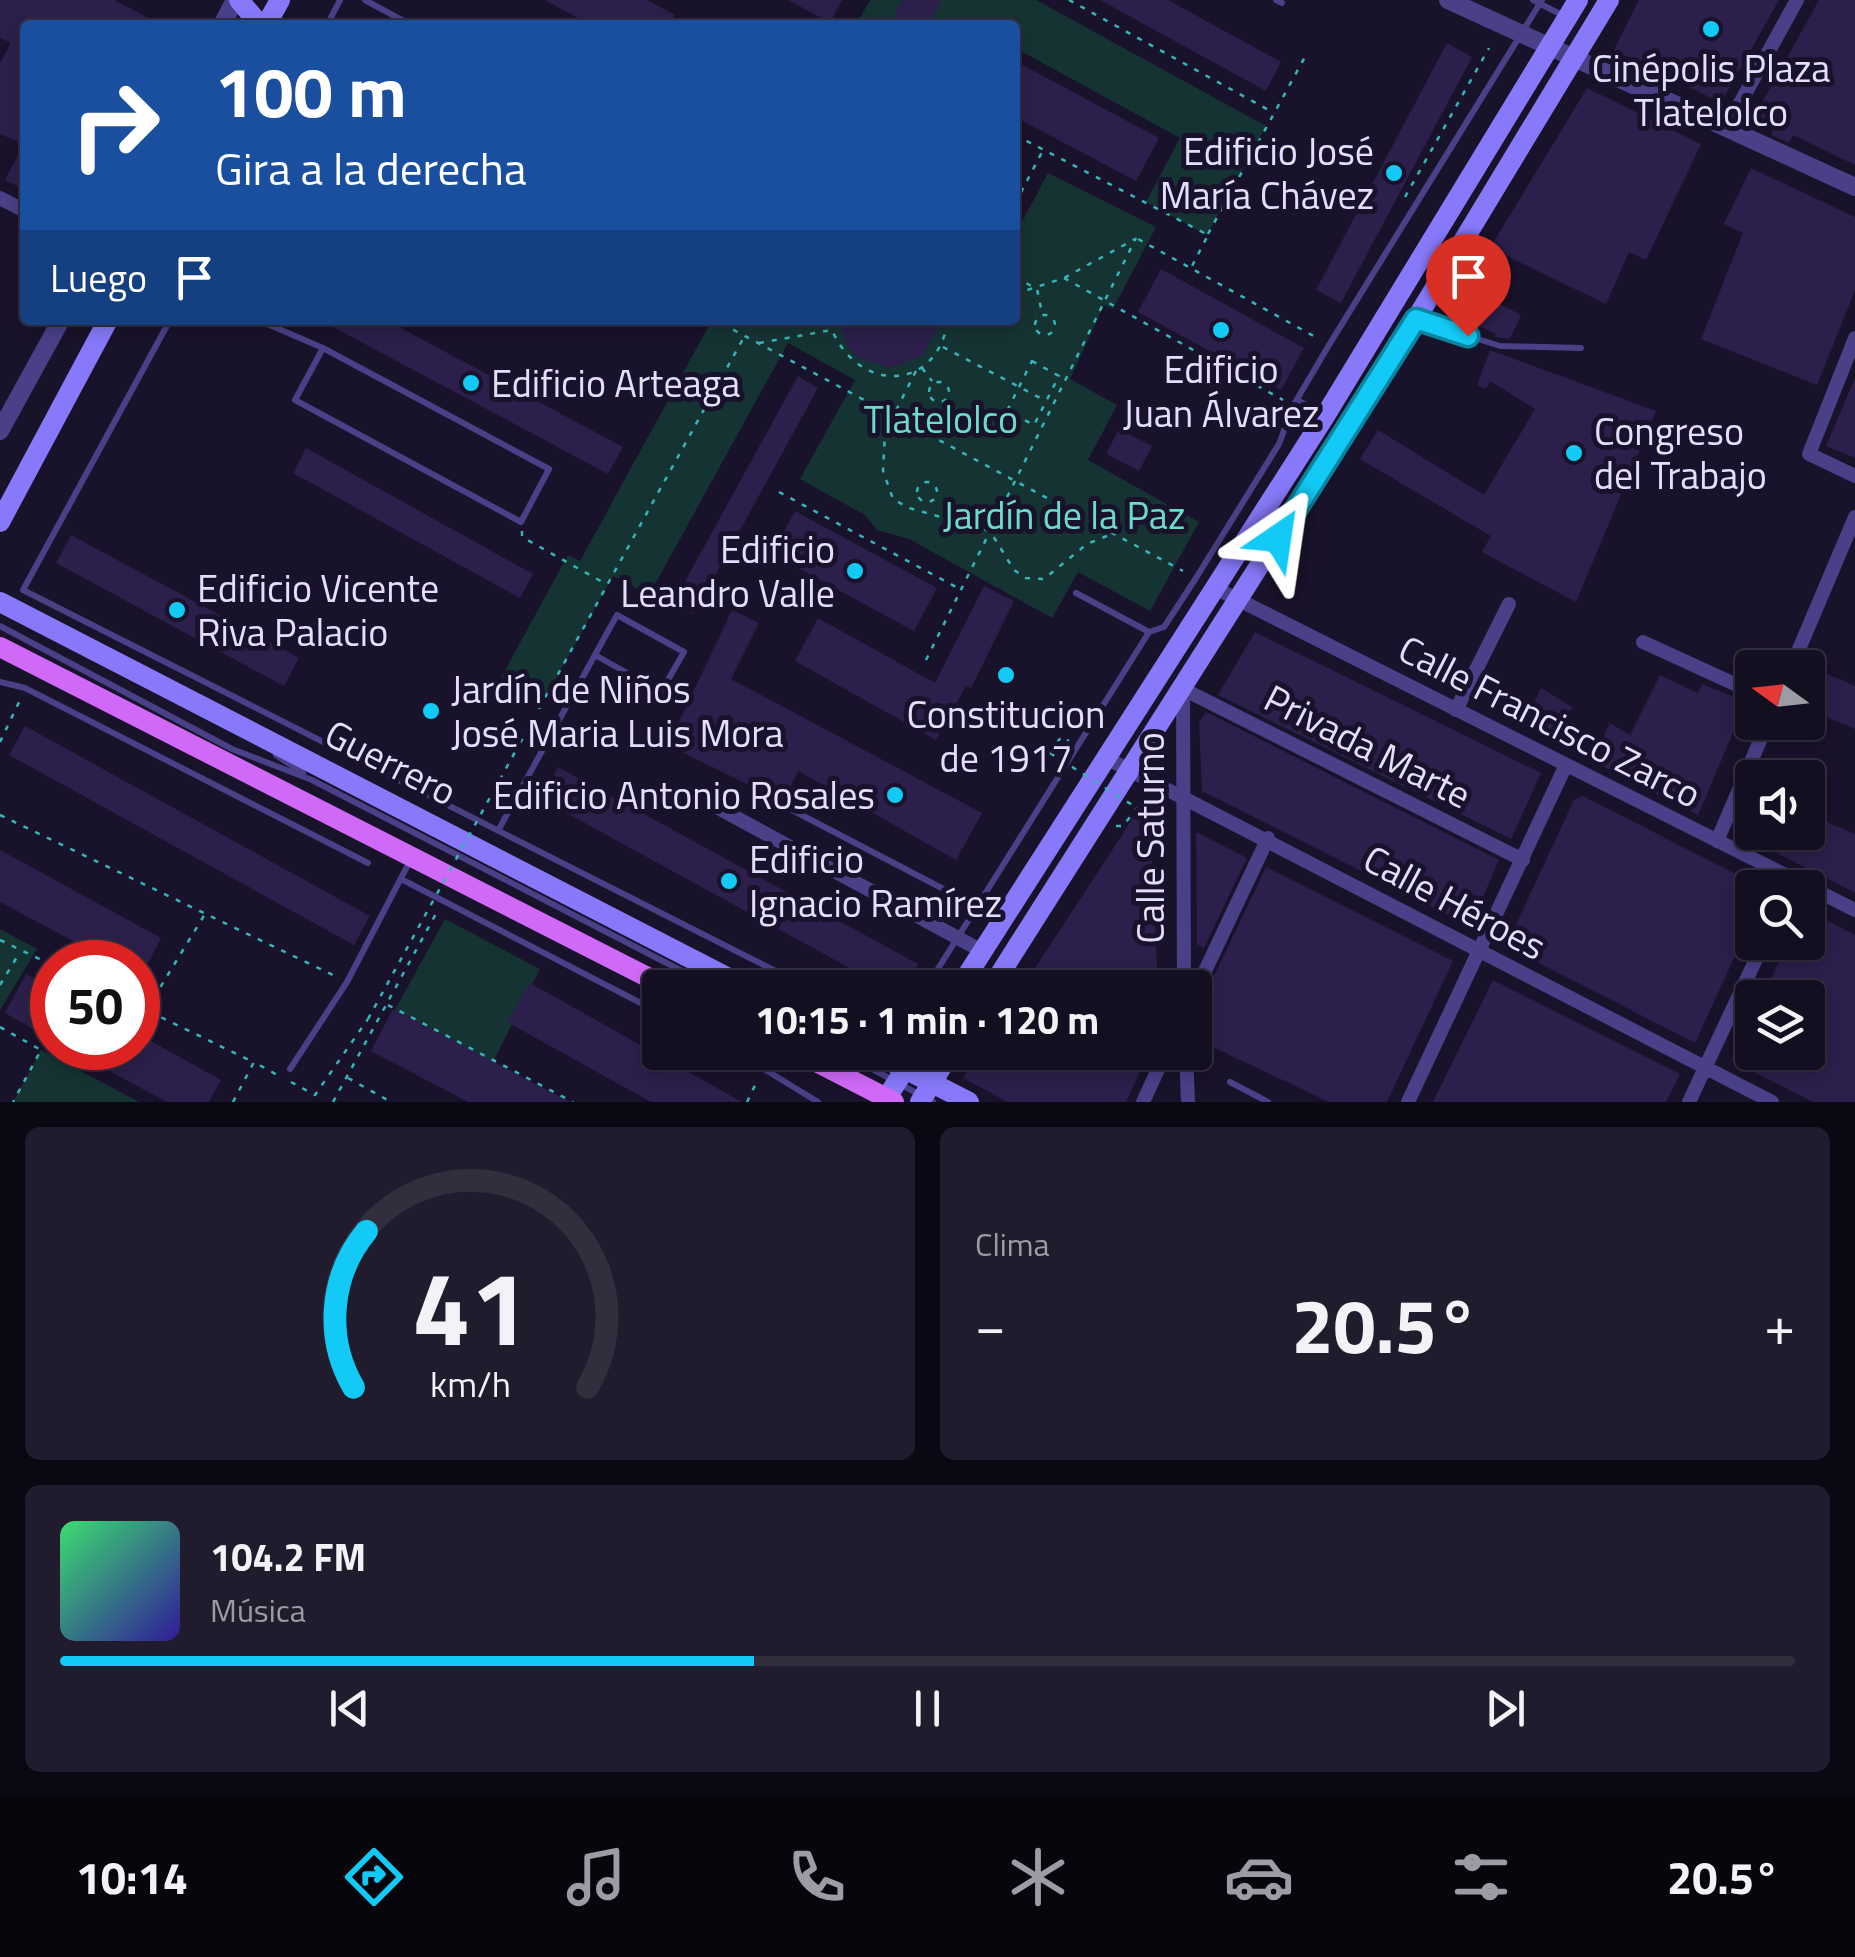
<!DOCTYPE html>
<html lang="es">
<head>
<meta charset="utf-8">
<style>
	body { margin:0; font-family:"Titillium Web",sans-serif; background:#201c2d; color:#f1f3f6; height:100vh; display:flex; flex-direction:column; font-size:38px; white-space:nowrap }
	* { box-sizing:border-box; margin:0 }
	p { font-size:32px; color:#9d9ca5 }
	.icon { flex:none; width:55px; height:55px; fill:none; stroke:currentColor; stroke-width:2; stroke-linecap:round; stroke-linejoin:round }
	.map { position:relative; height:1102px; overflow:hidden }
	.side { display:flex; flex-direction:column; gap:25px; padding:25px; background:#0a0812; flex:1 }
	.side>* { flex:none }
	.guide { position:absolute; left:20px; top:20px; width:1000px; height:305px; border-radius:10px; box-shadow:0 5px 15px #0003,0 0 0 2px #322e3e; background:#1a4fa0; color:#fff; overflow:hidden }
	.needle { width:65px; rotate:285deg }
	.tools { position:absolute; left:1735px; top:650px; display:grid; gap:20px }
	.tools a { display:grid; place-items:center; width:90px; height:90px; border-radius:10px; background:#130e20; box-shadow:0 5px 15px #0003,0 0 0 2px #322e3e; font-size:50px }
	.speed { position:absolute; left:30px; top:940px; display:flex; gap:20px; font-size:50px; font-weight:700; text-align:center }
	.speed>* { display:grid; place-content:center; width:130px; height:130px; border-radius:50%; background:#130e20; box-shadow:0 5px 15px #0003,0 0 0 2px #322e3e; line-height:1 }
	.speed .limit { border:15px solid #d22; background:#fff; color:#111 }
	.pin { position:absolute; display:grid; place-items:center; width:85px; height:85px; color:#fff; margin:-102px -42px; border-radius:50% 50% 50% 0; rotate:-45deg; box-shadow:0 0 10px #0007 }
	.pin .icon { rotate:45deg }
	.me { position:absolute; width:110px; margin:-55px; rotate:32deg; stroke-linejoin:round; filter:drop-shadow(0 0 8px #0008) }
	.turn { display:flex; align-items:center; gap:35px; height:210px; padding:0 30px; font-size:45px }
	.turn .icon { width:130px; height:130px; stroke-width:2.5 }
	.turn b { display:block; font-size:70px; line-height:85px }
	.then { display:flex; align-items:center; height:95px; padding:0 30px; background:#0003; gap:20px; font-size:38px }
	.big { font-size:75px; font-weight:700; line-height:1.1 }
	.side .tile { flex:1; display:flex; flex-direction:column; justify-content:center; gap:15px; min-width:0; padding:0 35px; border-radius:15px; background:#201c2d }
	.side .dial { align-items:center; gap:0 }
	.dial svg { height:260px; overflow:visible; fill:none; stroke:#322e3e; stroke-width:7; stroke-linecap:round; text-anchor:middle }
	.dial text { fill:#f1f3f6; stroke:none }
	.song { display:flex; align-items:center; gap:30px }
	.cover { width:120px; height:120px; border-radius:15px; background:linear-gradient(135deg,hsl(140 70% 55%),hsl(250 70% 35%)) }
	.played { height:10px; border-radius:5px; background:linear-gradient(90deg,#12caf5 40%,#322e3e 40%) }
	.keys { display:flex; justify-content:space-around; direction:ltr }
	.heat { display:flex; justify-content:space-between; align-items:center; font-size:55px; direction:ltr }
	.side .tiles { flex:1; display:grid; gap:25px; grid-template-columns:1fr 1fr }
	.tile:last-child { grid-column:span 2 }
	.trip { position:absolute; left:642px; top:970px; width:570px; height:100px; border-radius:10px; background:#130e20; box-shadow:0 5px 15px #0003,0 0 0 2px #322e3e; font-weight:700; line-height:100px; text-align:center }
	.tab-bar { display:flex; height:160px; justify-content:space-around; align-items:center; background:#08060d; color:#9d9ca5 }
	.tab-bar .icon { width:70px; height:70px }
	.tab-bar .selected { color:#12caf5 }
	.tab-bar b { font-size:45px; color:#f1f3f6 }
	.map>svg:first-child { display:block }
	.green { fill:#163334 }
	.building { fill:#2c1f4b }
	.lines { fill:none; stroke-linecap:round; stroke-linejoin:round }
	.path { stroke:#37b5b8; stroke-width:2.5; stroke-dasharray:5 8; stroke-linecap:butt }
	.service { stroke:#494087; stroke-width:6 }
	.minor { stroke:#494087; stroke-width:14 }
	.tertiary { stroke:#494087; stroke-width:18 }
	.secondary { stroke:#8779f9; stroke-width:20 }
	.primary { stroke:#d069f8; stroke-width:20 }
	.path-bridge { stroke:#37b5b8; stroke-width:2.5; stroke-dasharray:5 8; stroke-linecap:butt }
	.route-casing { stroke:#0c839f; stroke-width:25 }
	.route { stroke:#12caf5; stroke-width:18 }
	.poi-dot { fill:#12caf5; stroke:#19122b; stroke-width:4 }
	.labels { text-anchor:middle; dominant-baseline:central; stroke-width:10; stroke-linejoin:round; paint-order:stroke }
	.poi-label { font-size:38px; fill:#e4ddfe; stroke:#19122b; text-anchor:start }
	.park-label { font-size:38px; fill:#6bdcca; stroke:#19122b }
	.street-label { font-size:38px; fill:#e4ddfe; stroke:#19122b }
</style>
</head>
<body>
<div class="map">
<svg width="1855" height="1102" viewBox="0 0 1855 1102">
	<rect width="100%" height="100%" fill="#19122b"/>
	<path class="green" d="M870,0H1036L1266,126L1207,235L1146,202L1180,138L1015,48V25H856Z
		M1048,173L1156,227L1113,309L1104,305L1070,379L1117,405L1088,460L1199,522L1150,611L1078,572L1052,618L909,539L877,530L865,515L800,479L855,380L788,343L649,595L613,576L539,709L497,685L568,555L580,561L712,320H1015V235Z
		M445,919L540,969L493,1062L395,1010Z
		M0,929L37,949L0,1010Z
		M41,1050L139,1102H13Z"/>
	<path class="building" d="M0,0H114L162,25H25V190L5,180L24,144L0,134V63L11,43L0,38Z
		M545,0H647L675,15L670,25H591Z
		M788,0H842L830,23Z
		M902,0H941L928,25H889Z
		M1100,0H1168L1281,62L1266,91Z
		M1639,0H1779L1721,103L1614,50Z
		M1819,0H1855V165L1793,135L1789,143L1776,137L1771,135L1775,127L1754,117Z
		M1447,43L1472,57L1341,303L1316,290Z
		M1015,61L1159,138L1136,181L1015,117Z
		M1587,88L1701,144L1646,260L1629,252L1606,304L1490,248Z
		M1751,168L1855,217V290L1817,385L1701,339L1743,233L1724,224Z
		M1161,269L1304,348L1281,390L1138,312Z
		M1466,287L1521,315L1510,339L1495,337L1496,334L1452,313Z
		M320,320H386L623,447L608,474Z
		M839,320H942L922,356L890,368L857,357L846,344Z
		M1490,350L1656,411L1576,602L1482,552L1491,536L1360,459L1378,430L1484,495L1535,409L1490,381L1486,389L1477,385Z
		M798,376L818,388L694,614L673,603Z
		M1855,378V458L1826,446Z
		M1119,429L1152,446L1139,471L1106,454Z
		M306,448L533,574L520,598L293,473Z
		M795,511L937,588L914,631L772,554Z
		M71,535L299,658L284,686L56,563Z
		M984,586L1014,601L971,688L966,686L936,740L795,661L818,618L935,683Z
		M732,610L759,623L731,679L982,813L956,860L798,771L783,802L668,745Z
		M1255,632L1541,773L1511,839L1218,695Z
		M1808,666L1855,686V729L1808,709Z
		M1660,675L1698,693L1702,684L1746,702L1698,815L1593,761L1610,723L1630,735Z
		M1541,688L1572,707L1556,741L1523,725Z
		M1206,712L1499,860L1473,920L1466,924L1202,791L1199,722Z
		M25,726L370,916L354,945L9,755Z
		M558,767L918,964L905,988H886L541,799Z
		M1149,792L1158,988H1022L1122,835Z
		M1583,796L1763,888H1752V919L1695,1043L1506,946L1574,800Z
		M1808,814L1855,834V893L1736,832H1808Z
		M1196,832L1247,858L1204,948L1197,944Z
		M0,850L161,938L138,982V962H112L0,902Z
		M1266,867L1453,961L1387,1102H1329L1200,1041L1203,999Z
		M1808,911L1855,935V1102H1813L1732,1061L1752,1018V1052H1808V998H1762L1788,942H1808Z
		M26,974L52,988V1040L5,1013Z
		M1493,980L1680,1074L1666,1102H1433Z
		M530,983L742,1102H651L507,1022Z
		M393,1009L570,1102H468L371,1051Z
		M138,1034L221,1080L209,1102H167L67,1048H138Z
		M980,1052H1149L1126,1102H1008L963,1078Z"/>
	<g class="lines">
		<path class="path" d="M1069,0L1274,113
			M1015,135L1208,235L1191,268
			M1405,197L1489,48
			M1015,204L1042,152
			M1208,234L1306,55
			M1138,239L1319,339
			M1015,277L1037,289L1042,313
			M1064,278L1283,400
			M1015,294L1064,278L1135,239
			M1035 325a10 10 0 1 1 20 0a10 10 0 1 1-20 0Z
			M735,320L730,328L1183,571
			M759,343L832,330C859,393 937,393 948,320
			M943,347L1046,401
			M1032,361L1059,376L1034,425L1007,411Z
			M922,368L932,381
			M916,371L885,432L883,471L893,499L909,508L990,531L1014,570L1026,578L1044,579L1087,544L1112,534
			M929 392a10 10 0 1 1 20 0a10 10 0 1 1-20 0Z
			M917 492a10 10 0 1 1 20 0a10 10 0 1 1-20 0Z
			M779,492L958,588
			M522,531V537L606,584
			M926,660L1136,238
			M0,742L21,698
			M520,743L744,337
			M1050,753L1061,737L1069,741
			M0,815L337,977
			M1116,826H1123L1137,808
			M0,940L52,965
			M0,985L20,952
			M388,1005L573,1102
			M138,1006L253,1062
			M147,1009L205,914
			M0,1027L41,1050L13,1102
			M348,1078L391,1102
			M291,1082L315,1095L368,1019
			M233,1102L254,1062L279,1076
			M333,1102L438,910
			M747,1102L757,1081"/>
		<path class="service" d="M365,0L411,25
			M1276,0L1282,3
			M1533,0L1562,15
			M327,25L340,0
			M170,320L23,590L809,988
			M258,320L323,348L549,469L521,522L295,400L323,348
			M1417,320L1500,346L1581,348
			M1297,400L1320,412
			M1076,593L1149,632
			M0,626L232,749L312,780L715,988
			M0,682L25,688L368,863
			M276,755L303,773
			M792,810L1001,919
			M499,829L617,615L684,652L661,692L595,655
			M401,879L660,1013
			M926,988L1149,632L1164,627L1196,578L1279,444L1293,406L1329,345L1542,0
			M736,1052L818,1102
			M841,1052L933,1102
			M290,1069L347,982L411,859
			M1230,1082L1268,1102"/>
		<path class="minor" d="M1728,125L1797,0
			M0,198L25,211
			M1855,338L1809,454L1855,476
			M1217,589L1855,910
			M1643,642L1752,692
			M1791,668L1855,517
			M1456,710L1509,604
			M1108,759L1772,1102
			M711,804L982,951
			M1717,841L1768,722
			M1184,988L1183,689L1523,860
			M1195,992L1268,838
			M1186,1052L1188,1102
			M1143,1102L1166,1052
			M1408,1102L1565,767
			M1689,1102L1764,942"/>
		<path class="tertiary" d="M1448,0L1855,187
			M222,25L235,0
			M0,431L61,320"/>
		<path class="secondary" d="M239,0L260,25
			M266,25L280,0
			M0,522L108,320
			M0,602L748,988
			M959,988L1325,416L1578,0
			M991,988L1416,319L1609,0
			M872,1052L969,1102
			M884,1102L916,1052
			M920,1102L951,1052"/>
		<path class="primary" d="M0,647L669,988
			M797,1052L894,1102"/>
		<path class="path-bridge" d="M1050,753L1137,808
			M368,1019L520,743"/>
	</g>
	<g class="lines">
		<g class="route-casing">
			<path id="route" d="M1278,538L1416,319L1468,336"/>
		</g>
		<use href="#route" class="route"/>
	</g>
	<g class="poi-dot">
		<circle cx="1711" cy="29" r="10"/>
		<circle cx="1394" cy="173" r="10"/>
		<circle cx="1221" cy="330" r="10"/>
		<circle cx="471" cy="383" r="10"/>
		<circle cx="1574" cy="453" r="10"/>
		<circle cx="855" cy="571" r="10"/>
		<circle cx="177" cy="610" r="10"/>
		<circle cx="1006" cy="675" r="10"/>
		<circle cx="431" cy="711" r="10"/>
		<circle cx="895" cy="795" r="10"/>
		<circle cx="729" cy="881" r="10"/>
	</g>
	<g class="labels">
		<g class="poi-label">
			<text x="1711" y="68" text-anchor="middle">Cinépolis Plaza<tspan x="1711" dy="44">Tlatelolco</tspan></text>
			<text x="1374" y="151" text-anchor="end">Edificio José<tspan x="1374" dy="44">María Chávez</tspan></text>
			<text x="1221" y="369" text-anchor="middle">Edificio<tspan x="1221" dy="44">Juan Álvarez</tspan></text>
			<text x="491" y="383">Edificio Arteaga</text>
			<text x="1594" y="431">Congreso<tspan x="1594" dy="44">del Trabajo</tspan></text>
			<text x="835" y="549" text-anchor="end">Edificio<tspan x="835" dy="44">Leandro Valle</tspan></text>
			<text x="197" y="588">Edificio Vicente<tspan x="197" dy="44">Riva Palacio</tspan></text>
			<text x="451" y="689">Jardín de Niños<tspan x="451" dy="44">José Maria Luis Mora</tspan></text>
			<text x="1006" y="714" text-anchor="middle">Constitucion<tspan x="1006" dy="44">de 1917</tspan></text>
			<text x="875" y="795" text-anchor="end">Edificio Antonio Rosales</text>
			<text x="749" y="859">Edificio<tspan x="749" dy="44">Ignacio Ramírez</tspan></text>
		</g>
		<g class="park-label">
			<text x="941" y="419">Tlatelolco</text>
			<text x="1064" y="515">Jardín de la Paz</text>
		</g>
		<g class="street-label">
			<text transform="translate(1550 721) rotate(27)">Calle Francisco Zarco</text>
			<text transform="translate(1368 746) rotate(27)">Privada Marte</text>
			<text transform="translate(391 762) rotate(27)">Guerrero</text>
			<text transform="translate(1150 838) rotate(-90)">Calle Saturno</text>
			<text transform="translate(1455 902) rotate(28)">Calle Héroes</text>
		</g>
	</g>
</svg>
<div class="tools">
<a><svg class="needle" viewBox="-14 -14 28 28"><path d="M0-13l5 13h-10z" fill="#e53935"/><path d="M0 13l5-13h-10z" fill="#9d9ca5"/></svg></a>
<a><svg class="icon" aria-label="sound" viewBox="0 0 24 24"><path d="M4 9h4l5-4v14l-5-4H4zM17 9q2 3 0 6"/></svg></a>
<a><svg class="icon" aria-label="search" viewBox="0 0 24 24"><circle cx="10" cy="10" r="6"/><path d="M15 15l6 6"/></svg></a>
<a><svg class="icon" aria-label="layers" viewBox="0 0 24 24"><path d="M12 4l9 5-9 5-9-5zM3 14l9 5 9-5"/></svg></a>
</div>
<div class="speed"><div class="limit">50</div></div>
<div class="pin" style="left:1468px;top:336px;background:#d93025"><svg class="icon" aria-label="arrive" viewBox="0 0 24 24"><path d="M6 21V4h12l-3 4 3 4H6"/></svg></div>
<svg class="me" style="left:1278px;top:538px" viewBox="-20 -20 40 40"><path d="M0-17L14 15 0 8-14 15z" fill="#12caf5" stroke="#fff" stroke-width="4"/></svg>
<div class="trip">10:15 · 1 min · 120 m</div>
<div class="guide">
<div class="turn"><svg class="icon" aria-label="right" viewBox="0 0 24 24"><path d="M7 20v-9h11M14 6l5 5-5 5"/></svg><div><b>100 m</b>Gira a la derecha</div></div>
<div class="then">Luego<svg class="icon" aria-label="arrive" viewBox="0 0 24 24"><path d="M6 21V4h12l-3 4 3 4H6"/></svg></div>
</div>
</div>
<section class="side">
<div class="tiles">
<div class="tile dial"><svg viewBox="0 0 100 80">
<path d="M14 69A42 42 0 1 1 86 69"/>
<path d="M14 69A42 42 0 0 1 18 21" stroke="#12caf5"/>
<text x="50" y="56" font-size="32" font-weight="700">41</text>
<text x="50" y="72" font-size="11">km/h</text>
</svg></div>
<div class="tile"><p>Clima</p>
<div class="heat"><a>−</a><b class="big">20.5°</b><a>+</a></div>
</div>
<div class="tile">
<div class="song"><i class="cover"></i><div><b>104.2 FM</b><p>Música</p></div></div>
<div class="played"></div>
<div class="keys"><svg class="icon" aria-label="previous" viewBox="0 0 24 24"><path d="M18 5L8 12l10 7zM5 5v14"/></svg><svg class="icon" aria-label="pause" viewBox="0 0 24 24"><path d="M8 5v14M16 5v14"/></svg><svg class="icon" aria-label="next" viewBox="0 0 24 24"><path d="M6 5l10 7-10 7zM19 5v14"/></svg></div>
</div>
</div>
</section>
<nav class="tab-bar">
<b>10:14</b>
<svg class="icon selected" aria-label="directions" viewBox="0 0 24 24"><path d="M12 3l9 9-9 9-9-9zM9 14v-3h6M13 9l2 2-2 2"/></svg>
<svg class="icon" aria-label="music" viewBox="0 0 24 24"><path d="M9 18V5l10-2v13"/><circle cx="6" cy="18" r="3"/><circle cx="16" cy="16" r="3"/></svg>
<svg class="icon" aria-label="phone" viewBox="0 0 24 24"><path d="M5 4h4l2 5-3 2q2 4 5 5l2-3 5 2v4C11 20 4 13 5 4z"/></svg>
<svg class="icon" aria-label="climate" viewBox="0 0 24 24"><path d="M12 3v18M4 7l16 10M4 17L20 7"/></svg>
<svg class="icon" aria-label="car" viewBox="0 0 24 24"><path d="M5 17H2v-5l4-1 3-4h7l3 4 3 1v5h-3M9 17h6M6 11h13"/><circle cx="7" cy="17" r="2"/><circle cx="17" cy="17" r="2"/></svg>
<svg class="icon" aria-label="filters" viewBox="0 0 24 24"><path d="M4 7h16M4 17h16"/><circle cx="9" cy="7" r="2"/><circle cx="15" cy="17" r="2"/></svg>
<b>20.5°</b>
</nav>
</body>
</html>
